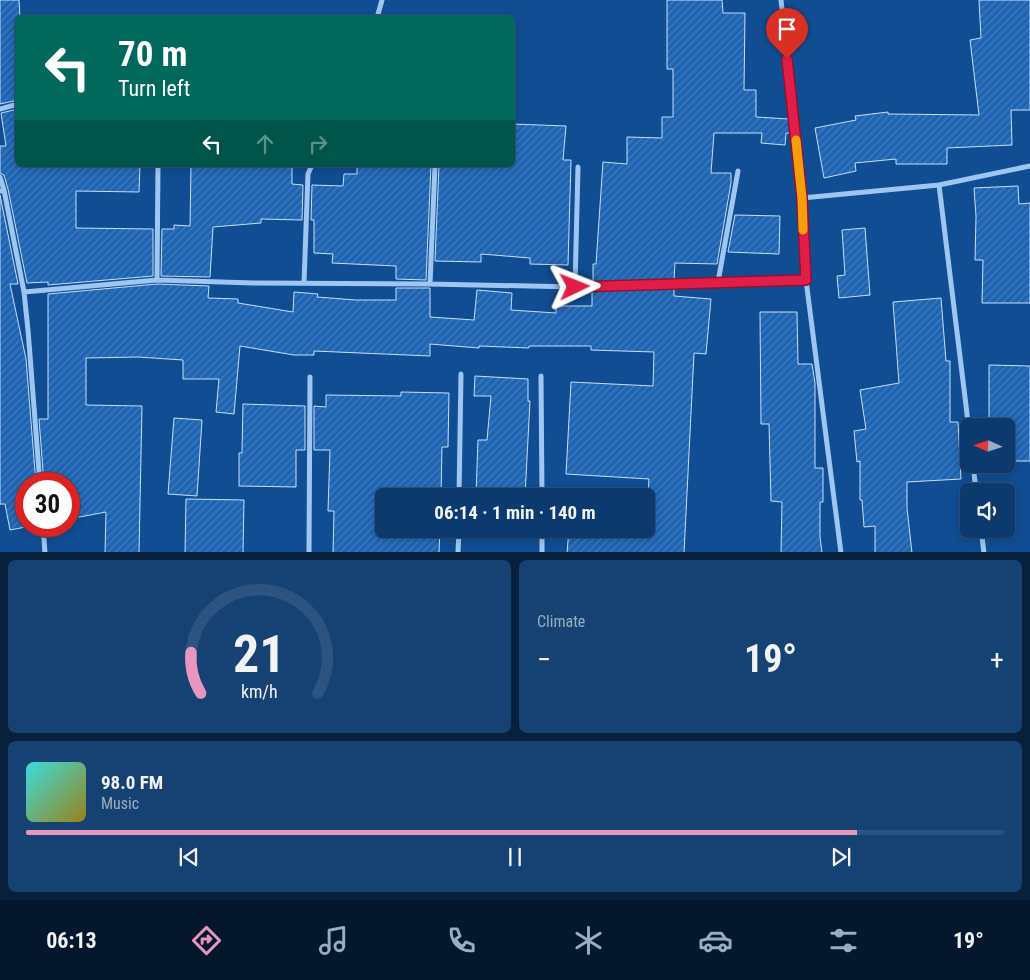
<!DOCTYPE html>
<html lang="en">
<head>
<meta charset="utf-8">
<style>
	body { margin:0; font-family:"Roboto Condensed",sans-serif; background:#164173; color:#f1f3f6; height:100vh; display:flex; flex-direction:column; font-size:19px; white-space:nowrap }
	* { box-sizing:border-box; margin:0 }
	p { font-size:16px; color:#9aadc2 }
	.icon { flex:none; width:28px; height:28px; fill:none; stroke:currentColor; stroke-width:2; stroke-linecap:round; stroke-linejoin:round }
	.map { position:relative; height:552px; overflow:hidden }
	.drawer { display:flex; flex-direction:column; gap:8px; padding:8px; background:#07203c; flex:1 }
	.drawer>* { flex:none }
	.guide { position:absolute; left:15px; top:15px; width:500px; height:152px; border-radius:8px; box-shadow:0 2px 8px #0003,0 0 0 1px #2d5481; background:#00695c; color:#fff; overflow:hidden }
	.needle { width:32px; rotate:273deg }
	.buttons { position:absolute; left:960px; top:418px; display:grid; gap:10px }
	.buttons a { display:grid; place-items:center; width:55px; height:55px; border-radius:8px; background:#0d3a6e; box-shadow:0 2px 8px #0003,0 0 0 1px #2d5481; font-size:25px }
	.speed { position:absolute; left:15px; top:472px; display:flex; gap:10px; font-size:25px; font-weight:700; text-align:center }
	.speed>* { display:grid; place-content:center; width:65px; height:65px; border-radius:50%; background:#0d3a6e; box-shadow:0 2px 8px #0003,0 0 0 1px #2d5481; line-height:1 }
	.speed .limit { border:8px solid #d22; background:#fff; color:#111 }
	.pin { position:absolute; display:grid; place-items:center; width:42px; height:42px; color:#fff; margin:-51px -21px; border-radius:50% 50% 50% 0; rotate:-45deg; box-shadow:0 0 5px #0007 }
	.pin .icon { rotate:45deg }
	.me { position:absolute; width:55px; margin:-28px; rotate:88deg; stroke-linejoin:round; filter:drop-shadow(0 0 4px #0008) }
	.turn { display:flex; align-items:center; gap:18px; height:105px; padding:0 20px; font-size:22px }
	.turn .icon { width:65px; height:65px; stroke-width:2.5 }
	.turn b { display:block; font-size:35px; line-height:42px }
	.lanes { display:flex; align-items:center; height:48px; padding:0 20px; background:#0003; justify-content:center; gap:25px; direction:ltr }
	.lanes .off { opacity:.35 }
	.big { font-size:38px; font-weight:700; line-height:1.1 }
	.drawer .tile { flex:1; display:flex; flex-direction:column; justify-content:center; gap:8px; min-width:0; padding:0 18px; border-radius:8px; background:#164173 }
	.drawer .dial { align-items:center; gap:0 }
	.dial svg { height:130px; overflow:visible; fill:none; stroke:#2d5481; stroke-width:7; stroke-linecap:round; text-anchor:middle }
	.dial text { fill:#f1f3f6; stroke:none }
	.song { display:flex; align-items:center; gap:15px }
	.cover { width:60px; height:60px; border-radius:8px; background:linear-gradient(135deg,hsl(180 70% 55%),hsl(50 70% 35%)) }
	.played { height:5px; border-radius:2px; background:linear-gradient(90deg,#e797bd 85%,#2d5481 85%) }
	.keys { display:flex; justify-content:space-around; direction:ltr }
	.heat { display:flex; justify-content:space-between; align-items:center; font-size:28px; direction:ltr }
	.drawer .tiles { flex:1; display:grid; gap:8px; grid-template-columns:1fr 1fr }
	.tile:last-child { grid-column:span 2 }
	.trip { position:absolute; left:375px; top:488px; width:280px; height:50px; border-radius:8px; background:#0d3a6e; box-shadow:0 2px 8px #0003,0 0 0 1px #2d5481; font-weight:700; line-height:50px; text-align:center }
	.menu { display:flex; height:80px; justify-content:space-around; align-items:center; background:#05172c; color:#9aadc2 }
	.menu .icon { width:35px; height:35px }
	.menu .active { color:#e797bd }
	.menu b { font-size:22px; color:#f1f3f6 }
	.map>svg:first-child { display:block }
	.building { fill:url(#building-hatch); stroke:#c5e0fd }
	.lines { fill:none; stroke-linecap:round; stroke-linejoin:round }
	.street { stroke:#9ec6f3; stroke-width:5 }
	.route-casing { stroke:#92132f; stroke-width:12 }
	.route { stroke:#e11d48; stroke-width:9 }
	.slow { stroke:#f59e0b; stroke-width:9 }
</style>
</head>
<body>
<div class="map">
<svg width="1030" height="553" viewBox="0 0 1030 553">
	<defs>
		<pattern id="building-hatch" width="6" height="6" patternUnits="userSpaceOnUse" patternTransform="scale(1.25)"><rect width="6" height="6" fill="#1f64b2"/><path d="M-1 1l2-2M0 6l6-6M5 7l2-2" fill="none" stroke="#417bbe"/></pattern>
	</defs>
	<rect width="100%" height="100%" fill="#114d92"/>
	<path class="building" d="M0,0H19L20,17H18V100L0,104Z
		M667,0H722L723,13H745L744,90H756V117L789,119L791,133H786L785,145L761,143L762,133H714L711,173H731V183L717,264L675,263L674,280L593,282V264H596L603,162L627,164V137L662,138V117H673V69H667Z
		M979,0H1030V110H1011L1012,145L947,148V164H896V159L855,163L856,171L824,178L815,128L856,120L855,116L888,112V114L979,115L970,40L981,38Z
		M18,109V165H140L139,192L76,191V228L153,229V276L48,285V282L27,283L8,189L4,175L0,173V146H6L1,113Z
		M512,124L566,126L563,160H571L568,265L530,264V258L481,254V262L435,261L439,165H512Z
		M191,165H292V184L303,185L302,220L261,219V223L213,227L210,277L161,276L162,229H174V225L190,226Z
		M357,165H431L426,280L396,279V266L332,263L333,254L314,253V220H311L312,185L343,186L344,174H357Z
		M1018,186L1019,204L1030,203V303H982L983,260H975L976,216L974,188Z
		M0,195L18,284H10L26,359L36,484H26V527L10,530L5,504H0Z
		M735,215L780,216L779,254L728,252Z
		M865,228L870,295L839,298L837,276L845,275L842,230Z
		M157,284L209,286L208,298L238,299V303L293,312L294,292L318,294L317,297L356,300H396V288H430V317L474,320L477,290L512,293L511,310L556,313V306H592V291L674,288V296L711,299L706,354L694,353L684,553H567L569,529H646L649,479L566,474L571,382L653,386L654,352L591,350V346H529V348L479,346V348L430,344V356L314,351V355H294L240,346L234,414L216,412L219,379H183V360L138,357L86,358V405L142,406L139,553H105L106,512L69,519V484H44L39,419H48V294Z
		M941,298L946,361H950V422H958L961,479L907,482V508L912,553H875V526L864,527L862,500H860V461L857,462L854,431L866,429L860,390L899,383L893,302Z
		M760,312H797L798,364H812L815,383V468H823V502H820V537L822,553H781L782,502L771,501L769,424H761Z
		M989,365L1030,366V461H1006V418H989Z
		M475,376L528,379V401H530L525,496L476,495L478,440H487L491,396H474Z
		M401,392L449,393L448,447H442L441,496H384V529H440L439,553H333L334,511H328L330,450H314V406L326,407V395L401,396Z
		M243,404L305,406V450H296V487L239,486V453H242Z
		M174,418L202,420L197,496L168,494Z
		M186,499L244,500L243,553H185Z"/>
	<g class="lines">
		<path class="street" d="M781,0L802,198
			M377,18L382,0
			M0,109L18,104
			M0,177L4,190
			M939,185L969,430
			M0,191L4,190L24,292
			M157,280L158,165
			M718,282L738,171
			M304,283L308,174L312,165
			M430,284L435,165
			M575,287L578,167
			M541,376L542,496
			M973,464L976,491
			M40,484L28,330L24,292L157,280L253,283L430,284L575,287L806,280
			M459,496L461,374
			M43,526L45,553
			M542,529V553
			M981,529L984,553
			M309,553L310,377
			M458,553L459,529
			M841,553L806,280L802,198L939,185L1030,166"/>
	</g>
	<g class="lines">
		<g class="route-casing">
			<path id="route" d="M575,287L806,280L802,198L787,59"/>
		</g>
		<use href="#route" class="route"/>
		<path class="slow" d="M796,140L802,198L803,230"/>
	</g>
</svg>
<div class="buttons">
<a><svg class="needle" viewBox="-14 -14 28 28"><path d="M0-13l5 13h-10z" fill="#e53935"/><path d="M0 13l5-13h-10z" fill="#9aadc2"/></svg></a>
<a><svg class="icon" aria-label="sound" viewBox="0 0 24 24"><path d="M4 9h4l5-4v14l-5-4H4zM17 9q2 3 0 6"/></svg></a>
</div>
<div class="speed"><div class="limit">30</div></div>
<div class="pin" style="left:787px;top:59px;background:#d93025"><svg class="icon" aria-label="arrive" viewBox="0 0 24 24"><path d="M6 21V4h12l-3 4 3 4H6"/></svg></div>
<svg class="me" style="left:575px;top:287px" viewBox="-20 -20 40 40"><path d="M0-17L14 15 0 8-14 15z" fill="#e11d48" stroke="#fff" stroke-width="4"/></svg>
<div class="trip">06:14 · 1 min · 140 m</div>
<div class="guide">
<div class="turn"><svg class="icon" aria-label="left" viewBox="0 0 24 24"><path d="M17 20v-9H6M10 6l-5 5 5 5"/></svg><div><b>70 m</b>Turn left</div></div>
<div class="lanes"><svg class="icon" aria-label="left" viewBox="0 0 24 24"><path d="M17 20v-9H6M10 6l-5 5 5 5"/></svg><svg class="icon off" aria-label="ahead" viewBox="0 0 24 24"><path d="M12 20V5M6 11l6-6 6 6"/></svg><svg class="icon off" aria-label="right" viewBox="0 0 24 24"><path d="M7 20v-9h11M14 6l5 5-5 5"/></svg></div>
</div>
</div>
<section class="drawer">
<div class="tiles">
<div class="tile dial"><svg viewBox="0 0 100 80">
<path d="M14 69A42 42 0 1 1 86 69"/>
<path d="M14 69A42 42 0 0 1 8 44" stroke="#e797bd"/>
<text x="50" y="56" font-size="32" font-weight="700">21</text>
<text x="50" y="72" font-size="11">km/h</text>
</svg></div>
<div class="tile"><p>Climate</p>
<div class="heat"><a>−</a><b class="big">19°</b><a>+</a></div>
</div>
<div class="tile">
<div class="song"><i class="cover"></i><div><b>98.0 FM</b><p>Music</p></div></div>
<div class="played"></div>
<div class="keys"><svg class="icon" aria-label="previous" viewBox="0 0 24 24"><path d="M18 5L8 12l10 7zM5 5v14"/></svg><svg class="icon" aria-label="pause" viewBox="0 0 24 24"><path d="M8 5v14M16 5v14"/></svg><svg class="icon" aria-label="next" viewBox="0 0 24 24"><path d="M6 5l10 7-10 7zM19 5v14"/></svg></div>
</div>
</div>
</section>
<nav class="menu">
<b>06:13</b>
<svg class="icon active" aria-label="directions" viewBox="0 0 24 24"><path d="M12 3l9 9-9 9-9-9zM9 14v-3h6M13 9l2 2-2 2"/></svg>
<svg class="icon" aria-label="music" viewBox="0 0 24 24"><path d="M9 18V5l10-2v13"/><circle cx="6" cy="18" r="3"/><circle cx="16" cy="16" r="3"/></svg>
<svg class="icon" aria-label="phone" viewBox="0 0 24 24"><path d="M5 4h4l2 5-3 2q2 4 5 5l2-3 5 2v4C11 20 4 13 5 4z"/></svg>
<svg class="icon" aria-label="climate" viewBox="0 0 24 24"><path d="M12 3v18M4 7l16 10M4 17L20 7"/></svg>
<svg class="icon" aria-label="car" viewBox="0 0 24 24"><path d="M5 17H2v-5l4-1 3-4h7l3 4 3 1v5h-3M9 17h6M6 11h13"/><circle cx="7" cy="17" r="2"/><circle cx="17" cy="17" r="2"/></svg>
<svg class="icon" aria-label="filters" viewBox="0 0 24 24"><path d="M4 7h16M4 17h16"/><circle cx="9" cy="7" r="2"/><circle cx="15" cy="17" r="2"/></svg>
<b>19°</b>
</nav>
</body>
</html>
